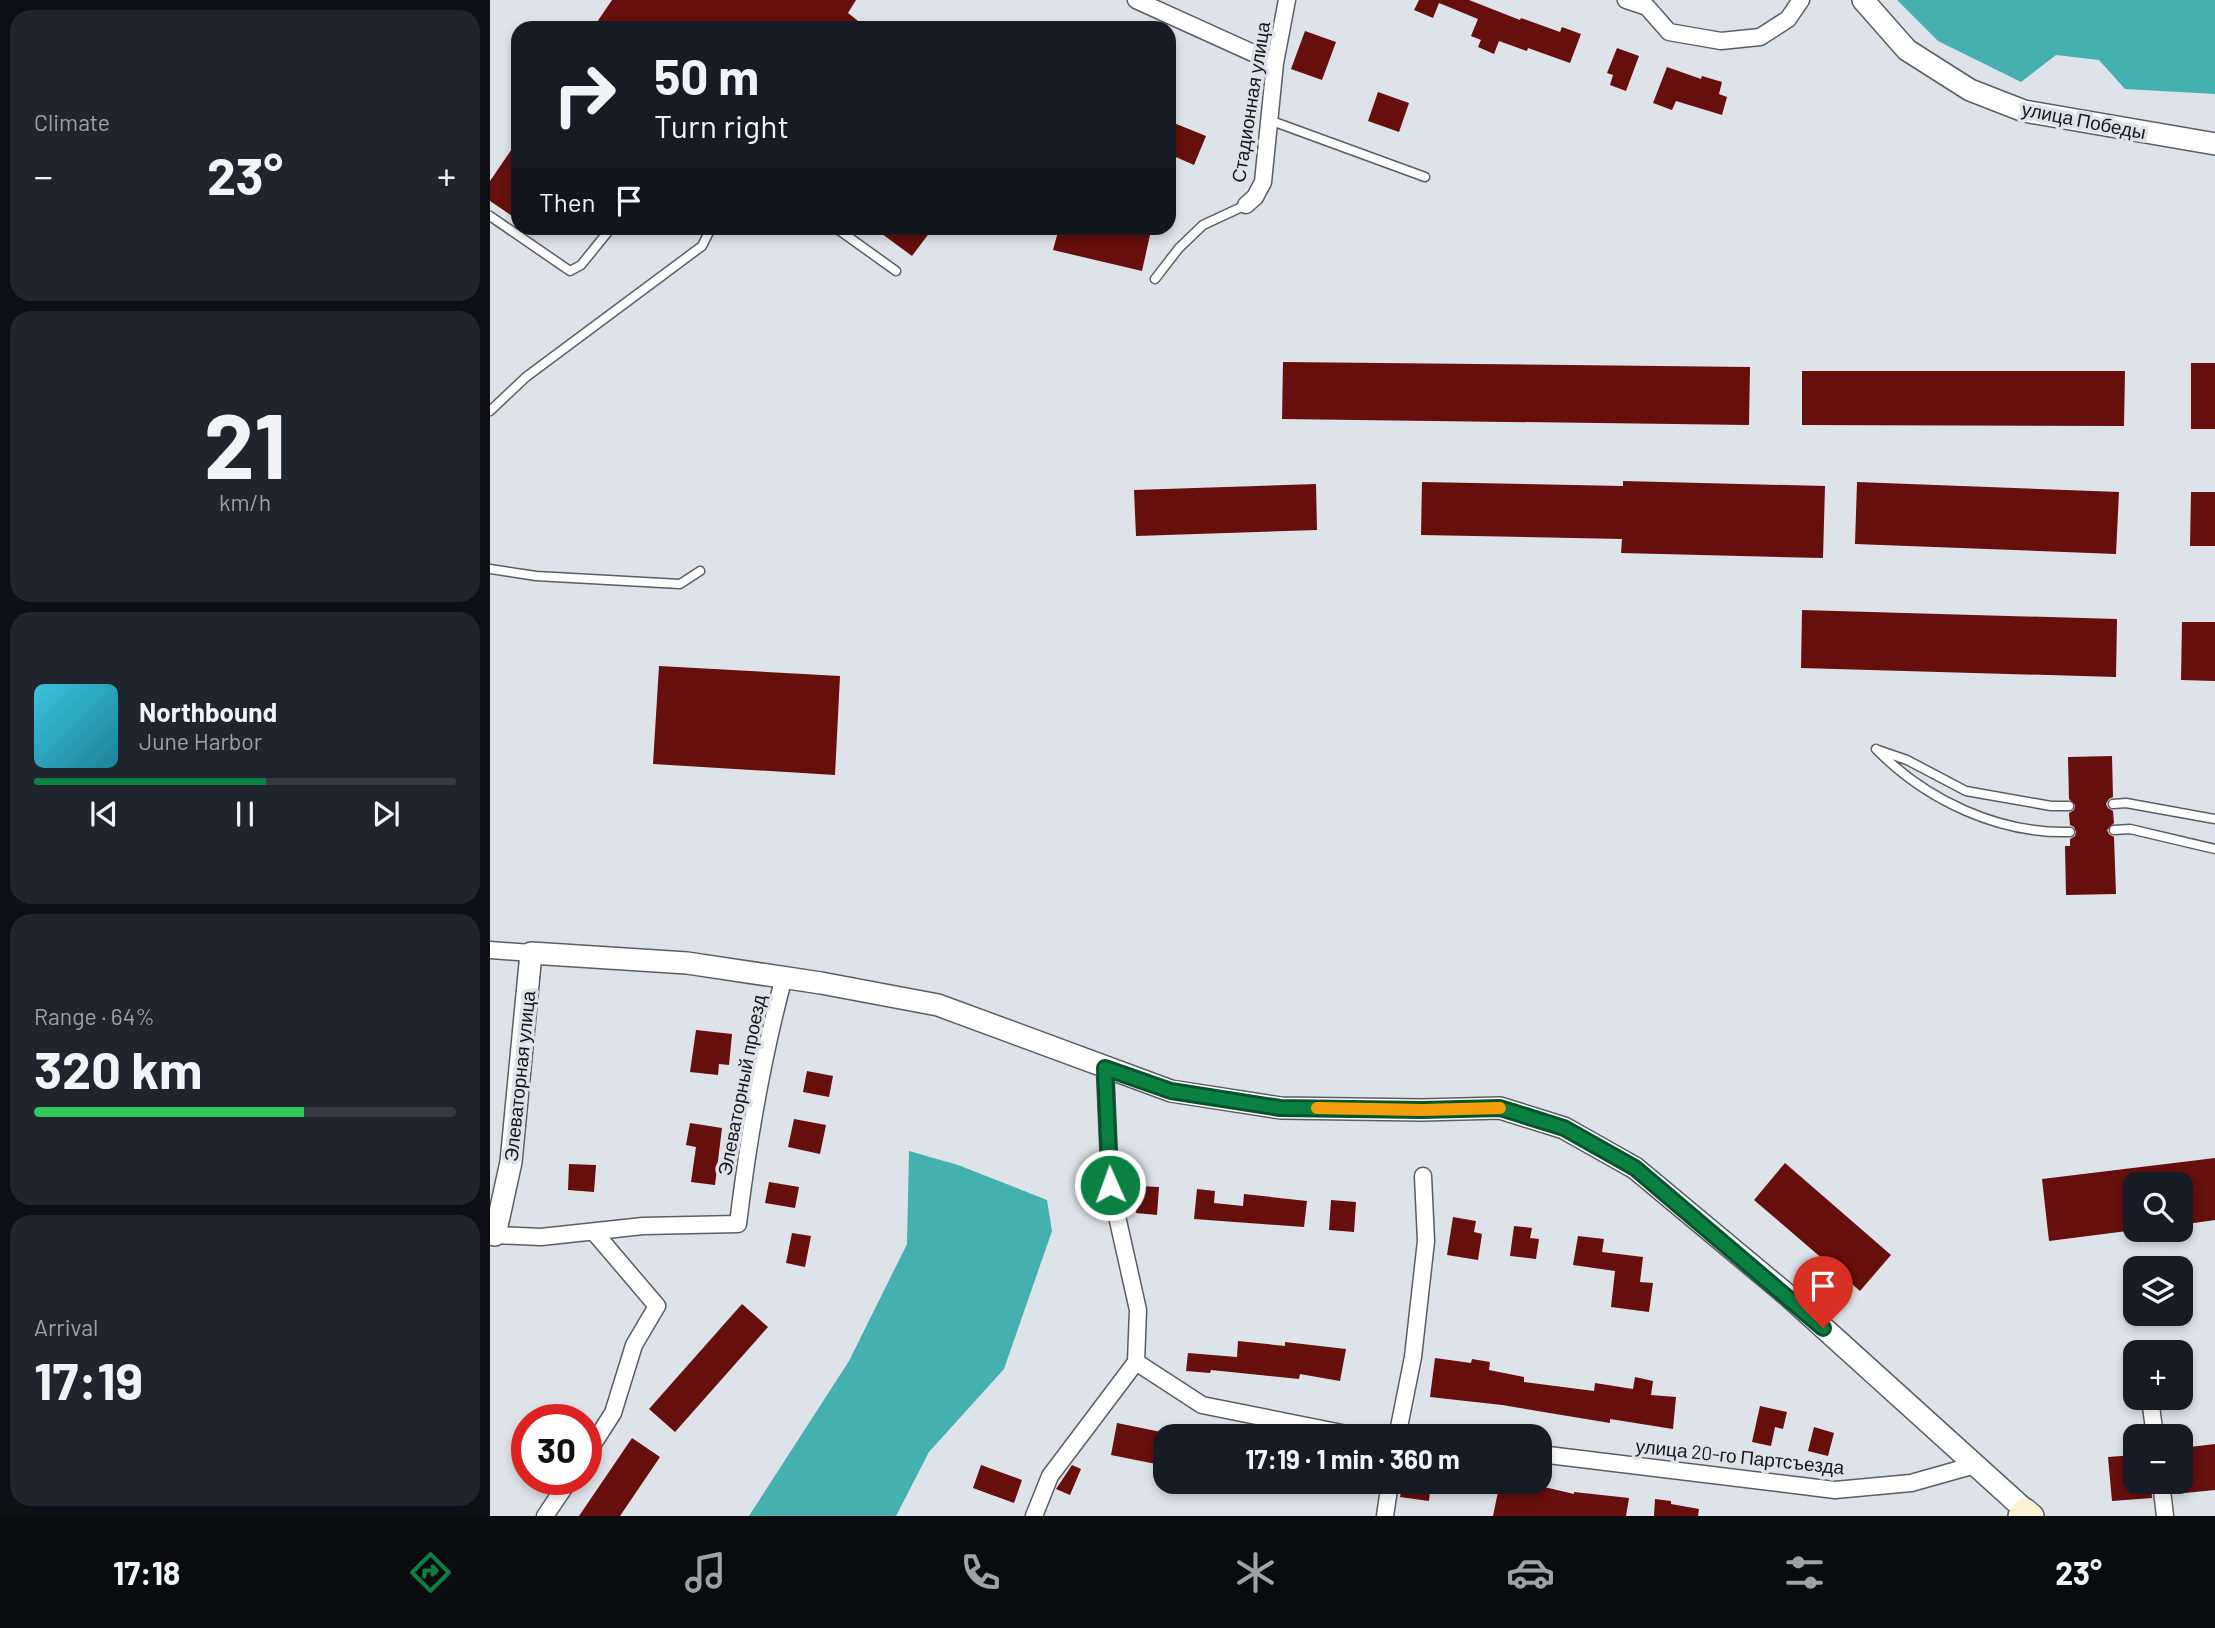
<!DOCTYPE html>
<html lang="en">
<head>
<meta charset="utf-8">
<style>
	body { margin:0; font-family:Barlow,sans-serif; background:#20242c; color:#f1f3f6; height:100vh; display:flex; flex-direction:column; font-size:26px; white-space:nowrap }
	* { box-sizing:border-box; margin:0 }
	p { font-size:23px; color:#9ea1a6 }
	.icon { flex:none; width:38px; height:38px; fill:none; stroke:currentColor; stroke-width:2; stroke-linecap:round; stroke-linejoin:round }
	.map { position:relative; flex:1; overflow:hidden }
	.details { display:flex; flex-direction:column; gap:10px; padding:10px; background:#0d0f14; width:490px }
	.details>* { flex:none }
	.banner { position:absolute; left:21px; top:21px; width:665px; height:214px; border-radius:21px; box-shadow:0 4px 10px #0003; background:#171b24; color:#f1f3f6; overflow:hidden }
	.buttons { position:absolute; left:1633px; top:1172px; display:grid; gap:14px }
	.buttons a { display:grid; place-items:center; width:70px; height:70px; border-radius:14px; background:#171b24; box-shadow:0 4px 10px #0003; font-size:35px }
	.speed { position:absolute; left:21px; top:1404px; display:flex; gap:14px; font-size:35px; font-weight:700; text-align:center }
	.speed>* { display:grid; place-content:center; width:91px; height:91px; border-radius:50%; background:#171b24; box-shadow:0 4px 10px #0003; line-height:1 }
	.speed .limit { border:10px solid #d22; background:#fff; color:#111 }
	.pin { position:absolute; display:grid; place-items:center; width:60px; height:60px; color:#fff; margin:-72px -30px; border-radius:50% 50% 50% 0; rotate:-45deg; box-shadow:0 0 7px #0007 }
	.pin .icon { rotate:45deg }
	.me { position:absolute; width:77px; margin:-38px; rotate:358deg; stroke-linejoin:round; filter:drop-shadow(0 0 5px #0008) }
	.turn { display:flex; align-items:center; gap:24px; height:147px; padding:0 28px; font-size:32px }
	.turn .icon { width:91px; height:91px; stroke-width:2.5 }
	.turn b { display:block; font-size:49px; line-height:60px }
	.then { display:flex; align-items:center; height:66px; padding:0 28px; background:#0003; gap:14px; font-size:26px }
	.big { font-size:52px; font-weight:700; line-height:1.1 }
	.details .tile { flex:1; display:flex; flex-direction:column; justify-content:center; gap:10px; min-width:0; padding:0 24px; border-radius:21px; background:#20242c }
	.details .dial { align-items:center; gap:0 }
	.dial b { font-size:91px; line-height:1 }
	.song { display:flex; align-items:center; gap:21px }
	.cover { width:84px; height:84px; border-radius:10px; background:linear-gradient(135deg,hsl(190 70% 55%),hsl(190 70% 35%)) }
	.played { height:7px; border-radius:4px; background:linear-gradient(90deg,#0b8043 55%,#363941 55%) }
	.keys { display:flex; justify-content:space-around; direction:ltr }
	.heat { display:flex; justify-content:space-between; align-items:center; font-size:38px; direction:ltr }
	.charge { height:10px; border-radius:5px; background:linear-gradient(90deg,#34c759 64%,#363941 0) }
	.trip { position:absolute; left:663px; top:1424px; width:399px; height:70px; border-radius:21px; background:#171b24; box-shadow:0 4px 10px #0003; font-weight:700; line-height:70px; text-align:center }
	.tab-bar { display:flex; height:112px; justify-content:space-around; align-items:center; background:#090b0e; color:#9ea1a6 }
	.tab-bar .icon { width:49px; height:49px }
	.tab-bar .selected { color:#0b8043 }
	.tab-bar b { font-size:32px; color:#f1f3f6 }
	main { display:flex; flex:1; min-height:0 }
	.map>svg:first-child { display:block }
	.water { fill:#45b0b0 }
	.building { fill:#660f0c }
	.lines { fill:none; stroke-linecap:round; stroke-linejoin:round }
	.service-casing { stroke:#5a5e63; stroke-width:11 }
	.minor-casing { stroke:#5a5e63; stroke-width:19 }
	.tertiary-casing { stroke:#5a5e63; stroke-width:24 }
	.secondary-casing { stroke:#5a5e63; stroke-width:26 }
	.service { stroke:#fff; stroke-width:8 }
	.minor { stroke:#fff; stroke-width:16 }
	.tertiary { stroke:#fff; stroke-width:21 }
	.secondary { stroke:#fcf2d3; stroke-width:23 }
	.route-casing { stroke:#07532c; stroke-width:18 }
	.route { stroke:#0b8043; stroke-width:12 }
	.slow { stroke:#f59e0b; stroke-width:12 }
	.labels { text-anchor:middle; dominant-baseline:central; stroke-width:7; stroke-linejoin:round; paint-order:stroke }
	.street-label { font-size:19px; fill:#16171a; stroke:#dee3e9 }
</style>
</head>
<body>
<main>
<section class="details">
<div class="tile"><p>Climate</p>
<div class="heat"><a>−</a><b class="big">23°</b><a>+</a></div>
</div>
<div class="tile dial"><b>21</b><p>km/h</p></div>
<div class="tile">
<div class="song"><i class="cover"></i><div><b>Northbound</b><p>June Harbor</p></div></div>
<div class="played"></div>
<div class="keys"><svg class="icon" aria-label="previous" viewBox="0 0 24 24"><path d="M18 5L8 12l10 7zM5 5v14"/></svg><svg class="icon" aria-label="pause" viewBox="0 0 24 24"><path d="M8 5v14M16 5v14"/></svg><svg class="icon" aria-label="next" viewBox="0 0 24 24"><path d="M6 5l10 7-10 7zM19 5v14"/></svg></div>
</div>
<div class="tile"><p>Range · 64%</p><b class="big">320 km</b><div class="charge"></div></div>
<div class="tile"><p>Arrival</p><b class="big">17:19</b></div>
</section>
<div class="map">
<svg width="1725" height="1516" viewBox="0 0 1725 1516">
	<rect width="100%" height="100%" fill="#dee3e9"/>
	<path class="water" d="M1407,0H1725V94L1635,89L1609,60L1566,55L1531,82L1448,41Z
		M419,1151L468,1165L557,1200L562,1231L514,1369L439,1452L406,1516H259L359,1361L417,1244Z"/>
	<path class="building" d="M122,0H366L358,13L377,28H103Z
		M929,0H979L1030,20L1031,18L1070,32L1072,27L1091,34L1080,63L1038,48L1037,51L1009,41L1004,54L988,47L991,40L981,36L988,19L949,3L943,18L924,10Z
		M815,31L846,42L832,80L801,69Z
		M1127,48L1149,56L1136,91L1120,85L1123,75L1117,73Z
		M1177,67L1211,79L1212,76L1232,82L1229,94L1237,97L1232,115L1186,101L1182,110L1163,103Z
		M888,92L919,103L909,132L878,121Z
		M679,121L716,136L704,165L679,154Z
		M28,140V220L0,201V181Z
		M384,228H443L422,256Z
		M569,228H628L660,235L652,271L563,250Z
		M793,362L1260,367L1259,425L792,419Z
		M1701,363H1725V429H1701Z
		M1312,371H1635L1634,426L1312,425Z
		M1133,481L1335,486L1333,558L1131,553L1132,539L931,535L932,482L1133,486Z
		M1367,482L1629,492L1626,554L1365,544Z
		M826,484L827,530L646,536L644,490Z
		M1701,492H1725V546H1700Z
		M1312,610L1627,619L1626,677L1311,668Z
		M1692,622H1725V681L1691,680Z
		M169,666L350,676L345,775L163,764Z
		M1622,756L1623,797L1619,799L1616,804L1618,808L1623,811L1624,823L1617,830L1619,834L1624,837L1626,894L1576,895L1575,846H1580V839L1585,836L1586,832L1584,827L1580,825L1579,813L1584,810L1585,805L1579,799L1578,757Z
		M206,1030L242,1034L239,1065L229,1064L228,1075L200,1072Z
		M317,1071L343,1076L339,1097L313,1092Z
		M304,1119L336,1125L330,1154L298,1147Z
		M200,1123L232,1128L225,1185L201,1182L206,1147L196,1145Z
		M1725,1158V1220L1690,1225V1185H1645V1230L1559,1241L1552,1179Z
		M1295,1163L1401,1255L1370,1291L1264,1200Z
		M79,1164L106,1165L104,1192L78,1190Z
		M279,1182L309,1187L305,1208L275,1203Z
		M648,1186L669,1187L667,1215L646,1213Z
		M707,1189L725,1191L724,1203L753,1206L754,1194L817,1201L814,1227L704,1219Z
		M841,1200L866,1202L864,1232L839,1230Z
		M963,1217L986,1221L984,1232L992,1234L988,1260L957,1255Z
		M1024,1226L1042,1228L1040,1238L1049,1239L1046,1259L1020,1256Z
		M302,1233L321,1236L315,1267L296,1263Z
		M1088,1236L1114,1239L1112,1252L1153,1257L1150,1282L1163,1283L1159,1312L1121,1307L1125,1271L1083,1265Z
		M252,1304L278,1327L185,1432L159,1409Z
		M748,1341L795,1346V1342L856,1349L850,1381L810,1374L809,1379L721,1370L720,1373L696,1371L698,1353L747,1357Z
		M945,1358L981,1363L982,1359L1000,1362L999,1370L1034,1377V1382L1104,1391L1105,1383L1143,1389L1145,1377L1163,1381L1161,1395L1186,1397L1183,1429L1120,1419V1423L1012,1405L940,1397Z
		M1270,1406L1297,1412L1293,1429L1285,1427L1281,1446L1262,1442Z
		M627,1423L676,1433V1466L621,1455Z
		M1324,1427L1344,1433L1338,1456L1318,1451Z
		M142,1438L170,1457L130,1516H89Z
		M1725,1444V1490L1695,1493L1691,1448Z
		M1645,1455V1482H1661L1662,1498L1622,1501L1618,1457Z
		M491,1465L532,1480L524,1503L483,1488Z
		M582,1465L591,1469L580,1495L566,1489Z
		M913,1482H941L939,1501L910,1497Z
		M1010,1482L1050,1489V1486L1084,1494V1492L1139,1498L1136,1516H1003Z
		M1165,1499L1181,1501V1504L1209,1509L1208,1516H1164Z"/>
	<g class="lines">
		<g class="service-casing">
			<path id="service" d="M779,120L935,177
				M0,216L80,271L91,265L121,228
				M346,228L406,271
				M665,279L689,248L713,225L756,205
				M0,411L36,377L212,246L221,228
				M0,569L46,576L190,584L210,571
				M1386,749C1436,800 1508,834 1580,832
				M1388,750L1417,760L1476,791L1561,806H1579
				M1623,804L1636,803L1725,819
				M1624,830L1640,829L1725,849"/>
		</g>
		<g class="minor-casing">
			<path id="minor" d="M646,0L785,63
				M1136,0L1157,7L1179,32L1231,41L1270,37L1298,19L1311,0
				M756,205L765,197L773,182L785,63L797,0
				M0,950L41,953
				M5,1235L51,1237L153,1226L248,1224C258,1140 272,1059 294,977
				M646,1362L712,1405L872,1437
				M1660,1398L1665,1437
				M907,1437L923,1357L936,1241L933,1176
				M1050,1454L1345,1490L1421,1483L1485,1465
				M96,1455L123,1413L144,1345L167,1306L104,1232
				M1671,1482L1675,1516
				M55,1516L80,1479
				M544,1516L560,1476L646,1362L648,1310L620,1185L615,1068
				M895,1516L900,1482"/>
		</g>
		<g class="tertiary-casing">
			<path id="tertiary" d="M1373,0L1417,50L1480,90L1534,111L1725,144
				M0,1234L5,1235L21,1162L41,953L197,963L331,983L448,1005L681,1091L791,1108L932,1110L1010,1108L1074,1128L1145,1168L1295,1293L1535,1510"/>
		</g>
		<g class="secondary-casing">
			<path id="secondary" d="M1530,1516L1535,1510L1542,1516"/>
		</g>
		<use href="#service" class="service"/>
		<use href="#minor" class="minor"/>
		<use href="#tertiary" class="tertiary"/>
		<use href="#secondary" class="secondary"/>
	</g>
	<g class="lines">
		<g class="route-casing">
			<path id="route" d="M620,1185L615,1068L681,1091L790,1108L932,1110L1010,1108L1074,1128L1145,1168L1333,1328"/>
		</g>
		<use href="#route" class="route"/>
		<path class="slow" d="M827,1108L932,1110L1010,1108"/>
	</g>
	<g class="labels">
		<g class="street-label">
			<text transform="translate(760 102) rotate(-81)">Стадионная улица</text>
			<text transform="translate(1594 120) rotate(11)">улица Победы</text>
			<text transform="translate(29 1076) rotate(-84)">Элеваторная улица</text>
			<text transform="translate(251 1085) rotate(-79)">Элеваторный проезд</text>
			<text transform="translate(1250 1456) rotate(6)">улица 20-го Партсъезда</text>
		</g>
	</g>
</svg>
<div class="buttons">
<a><svg class="icon" aria-label="search" viewBox="0 0 24 24"><circle cx="10" cy="10" r="6"/><path d="M15 15l6 6"/></svg></a>
<a><svg class="icon" aria-label="layers" viewBox="0 0 24 24"><path d="M12 4l9 5-9 5-9-5zM3 14l9 5 9-5"/></svg></a>
<a>+</a>
<a>−</a>
</div>
<div class="speed"><div class="limit">30</div></div>
<div class="pin" style="left:1333px;top:1328px;background:#d93025"><svg class="icon" aria-label="arrive" viewBox="0 0 24 24"><path d="M6 21V4h12l-3 4 3 4H6"/></svg></div>
<svg class="me" style="left:620px;top:1185px" viewBox="-20 -20 40 40"><circle r="17" fill="#0b8043" stroke="#fff" stroke-width="3"/><path d="M0-11L8 9 0 5-8 9z" fill="#fff"/></svg>
<div class="trip">17:19 · 1 min · 360 m</div>
<div class="banner">
<div class="turn"><svg class="icon" aria-label="right" viewBox="0 0 24 24"><path d="M7 20v-9h11M14 6l5 5-5 5"/></svg><div><b>50 m</b>Turn right</div></div>
<div class="then">Then<svg class="icon" aria-label="arrive" viewBox="0 0 24 24"><path d="M6 21V4h12l-3 4 3 4H6"/></svg></div>
</div>
</div>
</main>
<nav class="tab-bar">
<b>17:18</b>
<svg class="icon selected" aria-label="directions" viewBox="0 0 24 24"><path d="M12 3l9 9-9 9-9-9zM9 14v-3h6M13 9l2 2-2 2"/></svg>
<svg class="icon" aria-label="music" viewBox="0 0 24 24"><path d="M9 18V5l10-2v13"/><circle cx="6" cy="18" r="3"/><circle cx="16" cy="16" r="3"/></svg>
<svg class="icon" aria-label="phone" viewBox="0 0 24 24"><path d="M5 4h4l2 5-3 2q2 4 5 5l2-3 5 2v4C11 20 4 13 5 4z"/></svg>
<svg class="icon" aria-label="climate" viewBox="0 0 24 24"><path d="M12 3v18M4 7l16 10M4 17L20 7"/></svg>
<svg class="icon" aria-label="car" viewBox="0 0 24 24"><path d="M5 17H2v-5l4-1 3-4h7l3 4 3 1v5h-3M9 17h6M6 11h13"/><circle cx="7" cy="17" r="2"/><circle cx="17" cy="17" r="2"/></svg>
<svg class="icon" aria-label="filters" viewBox="0 0 24 24"><path d="M4 7h16M4 17h16"/><circle cx="9" cy="7" r="2"/><circle cx="15" cy="17" r="2"/></svg>
<b>23°</b>
</nav>
</body>
</html>
